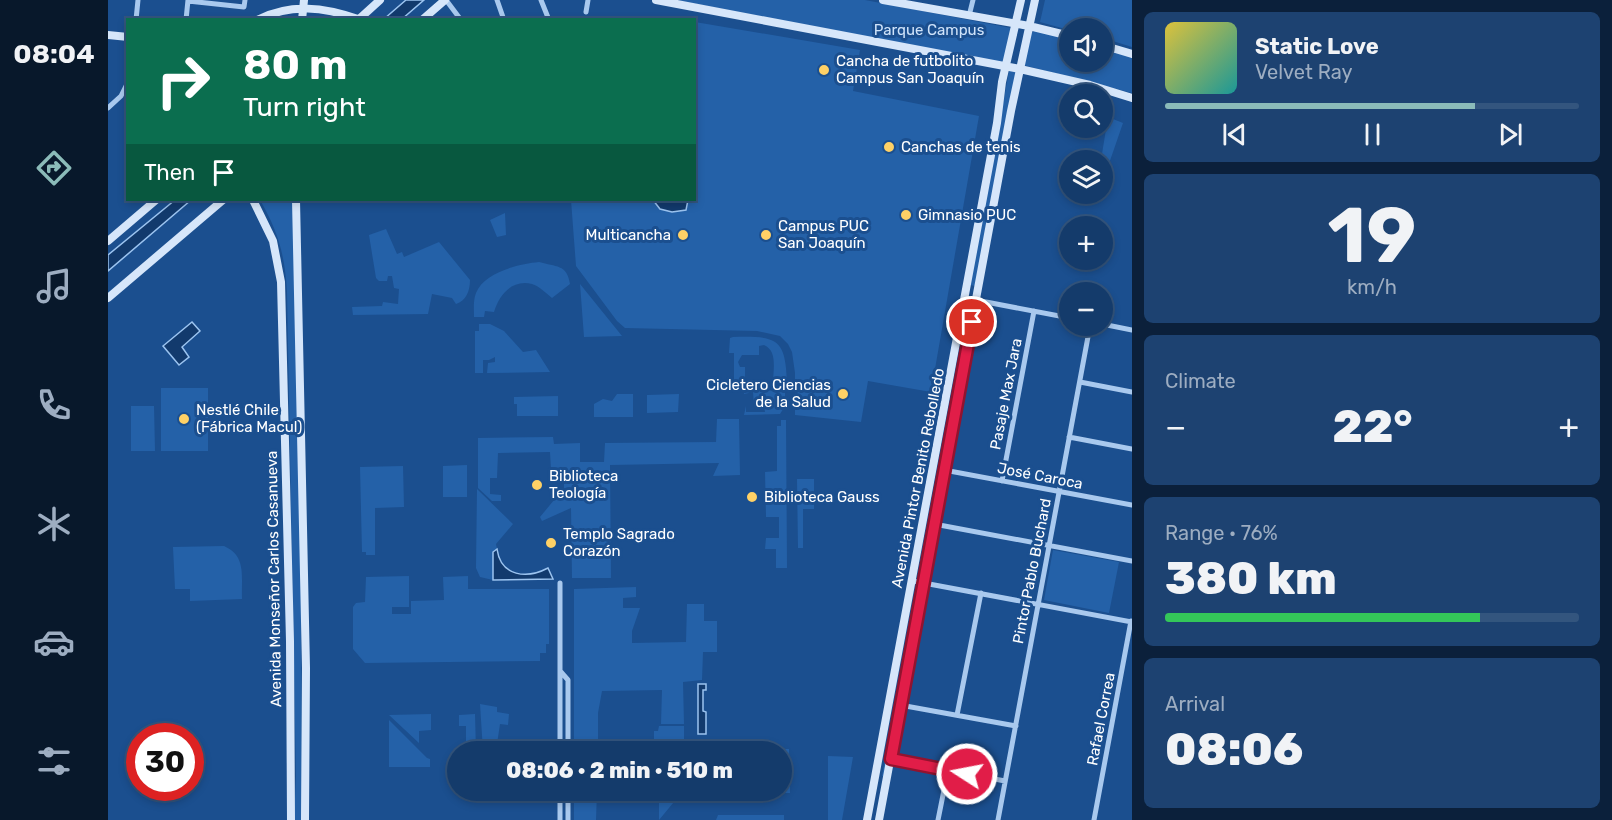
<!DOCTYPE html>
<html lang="en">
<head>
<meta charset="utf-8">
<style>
	body { margin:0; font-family:Rubik,sans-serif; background:#1d4271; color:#f1f3f6; height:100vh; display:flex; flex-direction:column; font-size:22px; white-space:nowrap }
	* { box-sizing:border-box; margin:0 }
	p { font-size:20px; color:#9dadc1 }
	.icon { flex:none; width:33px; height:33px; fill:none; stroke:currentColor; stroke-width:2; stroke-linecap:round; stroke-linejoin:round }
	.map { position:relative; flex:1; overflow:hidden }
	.panel { display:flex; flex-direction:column; gap:12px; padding:12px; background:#0b203b; width:480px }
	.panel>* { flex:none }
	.hud { position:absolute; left:18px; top:18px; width:570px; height:183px; border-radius:0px; box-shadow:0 3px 9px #0003,0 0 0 2px #33557e; background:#0b6e4f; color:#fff; overflow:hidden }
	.fabs { position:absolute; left:951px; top:18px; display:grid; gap:12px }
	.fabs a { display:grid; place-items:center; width:54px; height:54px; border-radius:50%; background:#143b6b; box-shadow:0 3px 9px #0003,0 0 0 2px #33557e; font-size:30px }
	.speed { position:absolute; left:18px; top:723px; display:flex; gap:12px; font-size:30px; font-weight:700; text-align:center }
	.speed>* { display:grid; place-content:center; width:78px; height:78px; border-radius:50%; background:#143b6b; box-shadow:0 3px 9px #0003,0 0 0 2px #33557e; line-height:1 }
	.speed .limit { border:9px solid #d22; background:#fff; color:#111 }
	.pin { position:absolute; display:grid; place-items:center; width:51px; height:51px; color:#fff; margin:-26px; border:3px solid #fff; border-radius:50%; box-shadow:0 2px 6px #0007 }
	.me { position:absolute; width:66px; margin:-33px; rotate:281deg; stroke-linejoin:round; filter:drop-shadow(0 0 4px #0008) }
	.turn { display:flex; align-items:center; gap:21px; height:126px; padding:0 18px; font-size:27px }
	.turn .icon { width:78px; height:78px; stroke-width:2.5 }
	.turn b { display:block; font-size:42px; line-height:51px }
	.then { display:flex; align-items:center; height:57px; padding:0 18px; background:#0003; gap:12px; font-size:22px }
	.big { font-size:45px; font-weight:800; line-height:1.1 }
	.panel .tile { flex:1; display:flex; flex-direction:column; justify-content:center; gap:9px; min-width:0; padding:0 21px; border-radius:9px; background:#1d4271 }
	.panel .dial { align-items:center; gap:0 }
	.dial b { font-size:78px; line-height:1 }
	.song { display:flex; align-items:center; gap:18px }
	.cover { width:72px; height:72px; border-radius:9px; background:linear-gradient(135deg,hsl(50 70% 55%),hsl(180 70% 35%)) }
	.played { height:6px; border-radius:3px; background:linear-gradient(90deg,#8bbbb9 75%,#33557e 75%) }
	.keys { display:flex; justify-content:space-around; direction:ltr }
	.heat { display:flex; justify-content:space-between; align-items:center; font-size:33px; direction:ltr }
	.charge { height:9px; border-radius:4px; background:linear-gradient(90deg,#34c759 76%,#33557e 0) }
	.trip { position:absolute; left:339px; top:741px; width:345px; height:60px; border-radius:30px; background:#143b6b; box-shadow:0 3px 9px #0003,0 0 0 2px #33557e; font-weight:800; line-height:60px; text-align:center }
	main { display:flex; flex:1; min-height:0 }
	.tab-bar { display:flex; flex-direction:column; width:108px; justify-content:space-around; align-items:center; background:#08182b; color:#9dadc1 }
	.tab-bar .icon { width:42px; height:42px }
	.tab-bar .on { color:#8bbbb9 }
	.tab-bar b { font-size:27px; color:#f1f3f6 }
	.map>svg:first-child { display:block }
	.green { fill:#2461a8 }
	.water { fill:#123a6d; stroke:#9cc4f0; stroke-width:1.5 }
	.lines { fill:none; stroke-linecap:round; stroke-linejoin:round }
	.street { stroke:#a9c9ee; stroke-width:5 }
	.secondary { stroke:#d6e6fa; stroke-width:8 }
	.route-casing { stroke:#92132f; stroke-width:15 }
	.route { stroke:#e11d48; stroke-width:10 }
	.poi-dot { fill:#ffd166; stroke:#1b4f8f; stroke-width:2 }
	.labels { text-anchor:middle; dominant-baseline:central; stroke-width:6; stroke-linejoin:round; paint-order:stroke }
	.park-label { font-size:15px; fill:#cfe3fa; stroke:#1b4f8f }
	.poi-label { font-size:15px; fill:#fff; stroke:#1b4f8f; text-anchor:start }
	.street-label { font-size:15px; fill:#fff; stroke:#1b4f8f }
</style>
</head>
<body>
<main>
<nav class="tab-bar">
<b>08:04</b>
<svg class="icon on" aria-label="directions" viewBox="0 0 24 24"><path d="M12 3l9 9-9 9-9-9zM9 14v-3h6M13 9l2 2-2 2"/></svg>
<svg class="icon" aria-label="music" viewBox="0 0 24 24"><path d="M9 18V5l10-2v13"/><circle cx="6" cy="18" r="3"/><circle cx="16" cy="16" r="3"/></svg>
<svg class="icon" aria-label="phone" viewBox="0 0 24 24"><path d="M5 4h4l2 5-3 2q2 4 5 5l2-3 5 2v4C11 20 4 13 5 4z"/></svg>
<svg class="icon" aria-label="climate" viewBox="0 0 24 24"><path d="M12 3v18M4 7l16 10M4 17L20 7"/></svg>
<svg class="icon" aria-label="car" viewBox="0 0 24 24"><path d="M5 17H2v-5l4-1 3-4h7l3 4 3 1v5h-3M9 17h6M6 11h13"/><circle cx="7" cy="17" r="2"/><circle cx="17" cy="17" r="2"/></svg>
<svg class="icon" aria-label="filters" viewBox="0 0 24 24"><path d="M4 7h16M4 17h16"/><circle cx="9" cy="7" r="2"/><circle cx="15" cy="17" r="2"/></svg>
</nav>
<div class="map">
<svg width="1024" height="820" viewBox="0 0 1024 820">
	<rect width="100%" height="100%" fill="#1b4f8f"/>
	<path class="green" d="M568,0H757L903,28L896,63Z
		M937,0H1024V47L995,38L994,28L961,30L932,22Z
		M587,22L752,50L745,91L871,116L823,392L760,381L753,422L687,415V373L684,352L680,344L672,336L649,331L517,328L509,321L468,266L463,200H586Z
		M928,30L961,39L962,62H994L995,48L1024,57V93L915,65L923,33Z
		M901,71H907L908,72L867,286L862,285Z
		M1000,117L1015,123L995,181L993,160Z
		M152,200H186L193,594L194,820H186L188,776L179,292C177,255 170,231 152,200Z
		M397,213L398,235L389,237L382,220Z
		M278,229L289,254L294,252L296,257L331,242L362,280C362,291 358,301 348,304L344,298L324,294L320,314L245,315L244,307L274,306L275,302L290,304L291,289L286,288L284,276H280L279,281H271L268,278L261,235Z
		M431,262C448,267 459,264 462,284L444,298C438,293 431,286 424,284C404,279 391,295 386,312L377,311L376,317H366C366,309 365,301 368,293C376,272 411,264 431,262Z
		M472,284L514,336L476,337Z
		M860,309H863L815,567H811Z
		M371,324H382L396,331L415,352L428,350L442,372L379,373L380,363L387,362V357L381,360H375V373H367V331H371Z
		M625,337C670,336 678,338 679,386L665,384C665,370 670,351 656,345L651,346V355H634L630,362L632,367H637V378L626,382V353H621L622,338Z
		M53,388H100V451H53Z
		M645,390L677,391V406L672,414L636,415L638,406V412H657L656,406H646L645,392L636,394V392Z
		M509,394H525V417H486V404L495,399L504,401Z
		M571,394L570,412L539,413V395Z
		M450,396V416H409V404H406V397Z
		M23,406H46L47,451H23Z
		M609,419H631L632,475L605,476L611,463L502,465L503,578H464L463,508L434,521L432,517L456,488V470H443L442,452L390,453L389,478H382V494L393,495V501H384L370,488V438L445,437L446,444L472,443V462H496L497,443L608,442Z
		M673,420H678L679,568H668V549H657L658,538H671V517H658L657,472L669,471V426H673Z
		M359,465V497H335V466Z
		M295,466L296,507L267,508V555H258V552H254L252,467Z
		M689,479H706V509H695V548H690Z
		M369,489L405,524L388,544L389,549L385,552V580L372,577L368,568Z
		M116,546C139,556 133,577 134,599L82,601V589H67L65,547Z
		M945,550L1011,562L1001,613L936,600Z
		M301,576V607H284V614H303V601L336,600L335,577L360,576V589H441V644H438V653H432V661L257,663L245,649V607L248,603L257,602L258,577Z
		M528,587V597L515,598V608H532L524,631V643L578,642L579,604H596V621H609V652H595L594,680L575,682L576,724H553L554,690L494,691L490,713V751H466V589Z
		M807,592L812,593L777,777L774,776Z
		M372,704L389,707V712L401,714L400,725L392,724L389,744H397V749L375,751Z
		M323,714V730L311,731V743L281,715Z
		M367,714L368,751H358V726H351V715Z
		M281,720L319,758L322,759V767H281Z
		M551,726H576V751H555V742H546V731H550Z
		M668,749H681L682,793H673L674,752L668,751Z
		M720,756L745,757L734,820H720Z
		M466,791H489L488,820H466Z
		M551,791H575L551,820Z
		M610,815H676V820H608Z"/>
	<path class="water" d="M298,0H316L294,19H276Z
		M67,200H83L0,271V255Z
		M545,200H580L578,210L564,212L552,209Z
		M84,322L92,331L74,347L81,357L71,365L55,346Z
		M389,549C393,577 419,579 440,568L445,579L385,580V552Z
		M590,684H598V690H595V711L598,712V734H590Z"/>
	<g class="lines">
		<path class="street" d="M338,0L353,20
			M389,0L396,20
			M433,0L441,20
			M80,1L136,7L137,0
			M478,12L480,0
			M861,16L865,0
			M28,20L30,0
			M78,20L80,0
			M0,108L13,96L20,82
			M857,298L962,318
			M994,324L1024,330
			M972,382L1024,392
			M961,437L1024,449
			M836,470L1024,505
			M894,481L926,311
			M826,524L1024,561
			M805,581L1024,622
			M452,583V752
			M453,672L460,680V752
			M792,705L908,726
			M849,715L873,593
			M783,759L897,781
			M452,790V820
			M460,790V820
			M830,820L840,770
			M890,820L982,326
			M986,820L1023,621"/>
		<path class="secondary" d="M548,0L912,69L982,85L1024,98
			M775,0L921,26L962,36
			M149,20C183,3 216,7 250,19
			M194,20L196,0
			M250,20L272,0
			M314,20L337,0
			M0,35L20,37
			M994,45L1024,54
			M145,200L165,241L173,282L182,641L183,820
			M188,200L198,668L197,820
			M0,241L48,200
			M0,298L115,200
			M759,820L889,123L894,82L913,0
			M771,820L903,111L927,0"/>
	</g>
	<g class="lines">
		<g class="route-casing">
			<path id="route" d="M859,774L783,759L864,322"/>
		</g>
		<use href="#route" class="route"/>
	</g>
	<g class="poi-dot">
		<circle cx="716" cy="70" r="6"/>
		<circle cx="781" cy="147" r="6"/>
		<circle cx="798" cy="215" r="6"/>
		<circle cx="575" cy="235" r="6"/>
		<circle cx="658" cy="235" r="6"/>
		<circle cx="735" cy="394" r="6"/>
		<circle cx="76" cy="419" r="6"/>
		<circle cx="429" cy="485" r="6"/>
		<circle cx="644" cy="497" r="6"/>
		<circle cx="443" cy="543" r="6"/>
	</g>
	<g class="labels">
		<g class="park-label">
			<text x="821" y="30">Parque Campus</text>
		</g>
		<g class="poi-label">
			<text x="728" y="61">Cancha de futbolito<tspan x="728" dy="17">Campus San Joaquín</tspan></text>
			<text x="793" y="147">Canchas de tenis</text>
			<text x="810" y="215">Gimnasio PUC</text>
			<text x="670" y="226">Campus PUC<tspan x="670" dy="17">San Joaquín</tspan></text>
			<text x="563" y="235" text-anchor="end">Multicancha</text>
			<text x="723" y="385" text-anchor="end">Cicletero Ciencias<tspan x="723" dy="17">de la Salud</tspan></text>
			<text x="88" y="410">Nestlé Chile<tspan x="88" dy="17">(Fábrica Macul)</tspan></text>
			<text x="441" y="476">Biblioteca<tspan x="441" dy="17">Teología</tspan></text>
			<text x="656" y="497">Biblioteca Gauss</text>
			<text x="455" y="534">Templo Sagrado<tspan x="455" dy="17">Corazón</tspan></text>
		</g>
		<g class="street-label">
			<text transform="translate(898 394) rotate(-79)">Pasaje Max Jara</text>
			<text transform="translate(932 476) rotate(11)">José Caroca</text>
			<text transform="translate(810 478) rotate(-79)">Avenida Pintor Benito Rebolledo</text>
			<text transform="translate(924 571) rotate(-79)">Pintor Pablo Buchard</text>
			<text transform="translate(166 579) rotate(-91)">Avenida Monseñor Carlos Casanueva</text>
			<text transform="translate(993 719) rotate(-79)">Rafael Correa</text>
		</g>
	</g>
</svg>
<div class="fabs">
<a><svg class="icon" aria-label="sound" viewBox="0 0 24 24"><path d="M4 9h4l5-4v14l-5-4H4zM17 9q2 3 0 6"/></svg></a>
<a><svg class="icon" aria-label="search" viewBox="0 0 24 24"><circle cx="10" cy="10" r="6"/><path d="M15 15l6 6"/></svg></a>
<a><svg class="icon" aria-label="layers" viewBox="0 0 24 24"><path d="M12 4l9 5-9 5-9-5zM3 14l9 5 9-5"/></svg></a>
<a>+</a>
<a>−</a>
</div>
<div class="speed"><div class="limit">30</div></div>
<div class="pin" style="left:864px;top:322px;background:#d93025"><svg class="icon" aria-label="arrive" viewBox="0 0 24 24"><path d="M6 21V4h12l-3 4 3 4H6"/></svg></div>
<svg class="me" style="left:859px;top:774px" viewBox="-20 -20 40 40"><circle r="17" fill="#e11d48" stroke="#fff" stroke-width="3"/><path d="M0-11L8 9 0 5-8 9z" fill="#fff"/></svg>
<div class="trip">08:06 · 2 min · 510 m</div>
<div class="hud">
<div class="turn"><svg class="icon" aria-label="right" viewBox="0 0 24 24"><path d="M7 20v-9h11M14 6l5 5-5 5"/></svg><div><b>80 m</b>Turn right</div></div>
<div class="then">Then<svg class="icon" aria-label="arrive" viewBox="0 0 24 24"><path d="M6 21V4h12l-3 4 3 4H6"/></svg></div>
</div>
</div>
<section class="panel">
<div class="tile">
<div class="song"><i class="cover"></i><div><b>Static Love</b><p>Velvet Ray</p></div></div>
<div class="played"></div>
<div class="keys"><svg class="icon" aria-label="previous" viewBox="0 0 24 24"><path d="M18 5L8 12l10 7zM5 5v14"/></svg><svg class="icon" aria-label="pause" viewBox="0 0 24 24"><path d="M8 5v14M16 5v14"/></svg><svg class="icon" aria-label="next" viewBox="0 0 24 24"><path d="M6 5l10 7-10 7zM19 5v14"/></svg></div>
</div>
<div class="tile dial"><b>19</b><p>km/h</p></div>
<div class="tile"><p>Climate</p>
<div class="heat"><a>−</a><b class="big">22°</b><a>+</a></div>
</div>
<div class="tile"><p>Range · 76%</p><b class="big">380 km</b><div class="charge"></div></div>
<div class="tile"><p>Arrival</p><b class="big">08:06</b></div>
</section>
</main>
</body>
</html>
